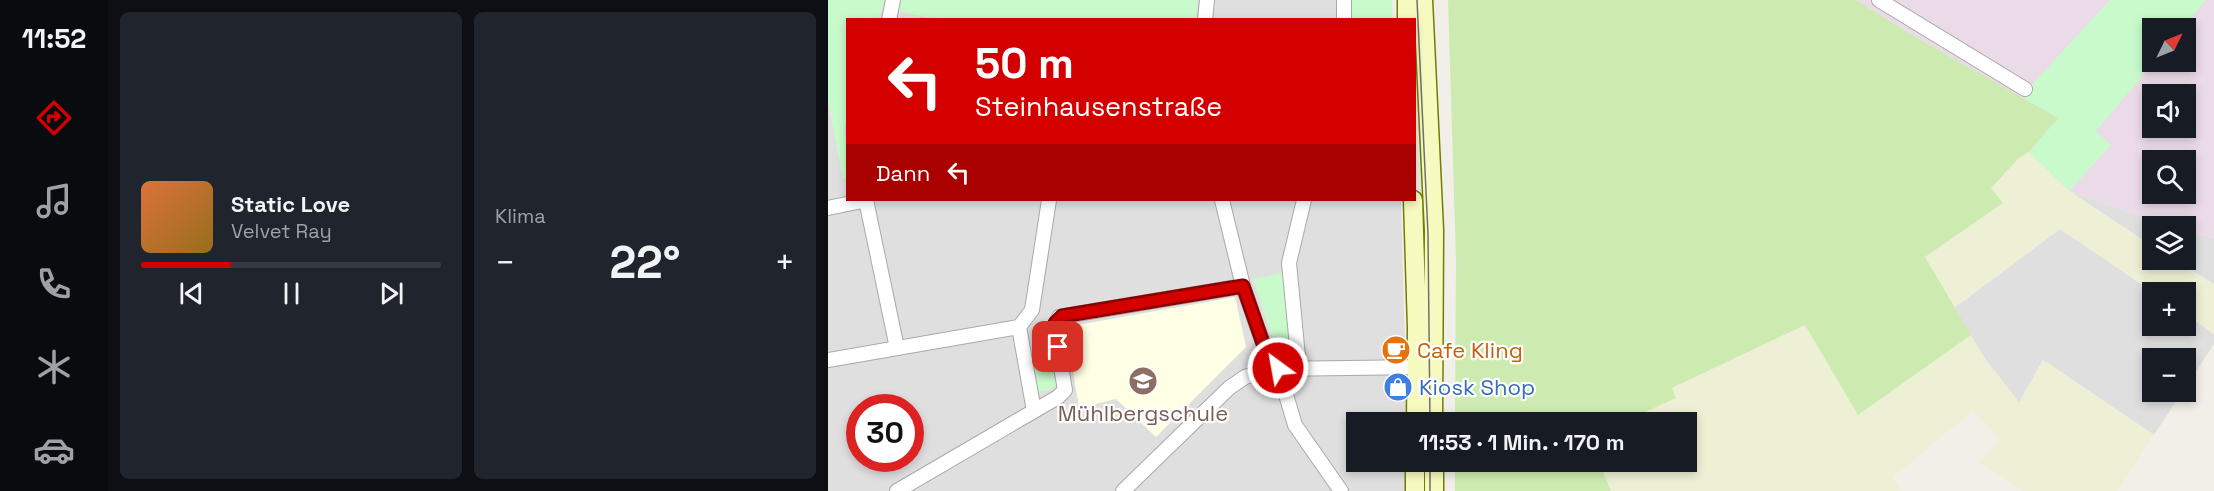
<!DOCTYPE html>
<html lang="de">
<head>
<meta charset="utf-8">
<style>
	body { margin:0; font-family:"Space Grotesk",sans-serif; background:#20242c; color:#f1f3f6; height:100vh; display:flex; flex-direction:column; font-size:22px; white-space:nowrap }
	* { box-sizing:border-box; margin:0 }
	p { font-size:20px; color:#9ea1a6 }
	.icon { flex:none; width:33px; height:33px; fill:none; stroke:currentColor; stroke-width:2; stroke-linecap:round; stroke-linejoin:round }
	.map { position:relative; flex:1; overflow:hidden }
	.drawer { display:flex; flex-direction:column; gap:12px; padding:12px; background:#0d0f14; width:720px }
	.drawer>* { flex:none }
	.banner { position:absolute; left:18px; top:18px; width:570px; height:183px; border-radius:0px; box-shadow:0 3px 9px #0003; background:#d40000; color:#fff; overflow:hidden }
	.needle { width:39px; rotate:47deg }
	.controls { position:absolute; left:1314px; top:18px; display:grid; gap:12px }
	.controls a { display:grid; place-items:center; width:54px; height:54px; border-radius:0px; background:#171b24; box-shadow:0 3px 9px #0003; font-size:30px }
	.speed { position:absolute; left:18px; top:394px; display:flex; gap:12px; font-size:30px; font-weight:700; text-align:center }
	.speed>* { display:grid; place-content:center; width:78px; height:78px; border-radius:50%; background:#171b24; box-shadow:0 3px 9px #0003; line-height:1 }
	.speed .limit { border:9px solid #d22; background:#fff; color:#111 }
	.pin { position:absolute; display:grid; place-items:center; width:51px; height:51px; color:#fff; margin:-26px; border-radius:12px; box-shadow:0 3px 9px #0006 }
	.me { position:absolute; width:66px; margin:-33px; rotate:328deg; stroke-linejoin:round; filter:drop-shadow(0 0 4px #0008) }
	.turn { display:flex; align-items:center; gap:21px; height:126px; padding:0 30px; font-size:27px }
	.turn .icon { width:78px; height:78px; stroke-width:2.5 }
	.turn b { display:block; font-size:42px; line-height:51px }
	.then { display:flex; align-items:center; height:57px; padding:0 30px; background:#0003; gap:12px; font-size:22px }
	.big { font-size:45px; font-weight:600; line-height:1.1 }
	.drawer .card { flex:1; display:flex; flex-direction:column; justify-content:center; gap:9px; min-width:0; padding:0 21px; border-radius:9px; background:#20242c }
	.song { display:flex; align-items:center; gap:18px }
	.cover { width:72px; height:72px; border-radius:9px; background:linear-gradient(135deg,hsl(20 70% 55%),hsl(40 70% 35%)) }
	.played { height:6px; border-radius:3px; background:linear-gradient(90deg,#d40000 30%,#363941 30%) }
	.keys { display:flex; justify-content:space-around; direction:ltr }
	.heat { display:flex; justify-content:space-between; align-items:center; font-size:33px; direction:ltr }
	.drawer .tiles { flex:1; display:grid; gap:12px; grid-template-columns:repeat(2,1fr) }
	.trip { position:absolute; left:518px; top:412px; width:351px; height:60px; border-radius:0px; background:#171b24; box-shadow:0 3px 9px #0003; font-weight:600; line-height:60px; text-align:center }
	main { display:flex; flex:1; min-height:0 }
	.tab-bar { display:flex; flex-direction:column; width:108px; justify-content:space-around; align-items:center; background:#090b0e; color:#9ea1a6 }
	.tab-bar .icon { width:42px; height:42px }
	.tab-bar .current { color:#d40000 }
	.tab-bar b { font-size:27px; color:#f1f3f6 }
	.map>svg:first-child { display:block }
	.residential { fill:#e0dfdf; fill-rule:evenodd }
	.industrial { fill:#ebdbe8; fill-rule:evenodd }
	.education { fill:#ffffe5 }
	.farmland { fill:#eef0d5 }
	.grass { fill:#cdebb0 }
	.park { fill:#c8facc }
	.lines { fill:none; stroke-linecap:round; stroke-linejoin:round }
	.minor-casing { stroke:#a9a9a9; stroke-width:16 }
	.secondary-casing { stroke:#707d05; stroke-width:21 }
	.minor { stroke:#fff; stroke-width:14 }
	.secondary { stroke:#f7fabf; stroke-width:18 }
	.tram { stroke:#707070; stroke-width:1.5 }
	.route-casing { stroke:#8a0000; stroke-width:15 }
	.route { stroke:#d40000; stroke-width:10 }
	.labels { text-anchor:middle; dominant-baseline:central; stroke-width:4.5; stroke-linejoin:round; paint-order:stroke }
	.food-label { font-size:22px; fill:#c56008; stroke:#fff; text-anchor:start }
	.shop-label { font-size:22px; fill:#366cbe; stroke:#fff; text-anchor:start }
	.education-label { font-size:22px; fill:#785e54; stroke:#fff }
</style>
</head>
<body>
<main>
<nav class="tab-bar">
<b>11:52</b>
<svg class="icon current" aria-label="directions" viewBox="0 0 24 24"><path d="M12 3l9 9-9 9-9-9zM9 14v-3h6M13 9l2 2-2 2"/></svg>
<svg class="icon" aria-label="music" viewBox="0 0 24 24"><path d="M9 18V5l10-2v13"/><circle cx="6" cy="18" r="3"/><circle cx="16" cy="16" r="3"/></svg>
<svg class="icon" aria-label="phone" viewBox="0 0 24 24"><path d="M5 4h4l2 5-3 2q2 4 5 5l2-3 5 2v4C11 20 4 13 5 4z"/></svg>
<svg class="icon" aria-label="climate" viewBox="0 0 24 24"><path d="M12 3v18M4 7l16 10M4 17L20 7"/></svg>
<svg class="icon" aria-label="car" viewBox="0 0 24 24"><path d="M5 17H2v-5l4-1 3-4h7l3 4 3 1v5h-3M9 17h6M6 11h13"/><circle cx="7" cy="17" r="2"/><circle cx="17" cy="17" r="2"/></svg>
</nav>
<section class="drawer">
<div class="tiles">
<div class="card">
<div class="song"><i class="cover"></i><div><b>Static Love</b><p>Velvet Ray</p></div></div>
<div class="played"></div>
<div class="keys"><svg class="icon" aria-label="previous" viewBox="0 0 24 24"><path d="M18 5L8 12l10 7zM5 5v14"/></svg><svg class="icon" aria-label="pause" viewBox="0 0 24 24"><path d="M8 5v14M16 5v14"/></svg><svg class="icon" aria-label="next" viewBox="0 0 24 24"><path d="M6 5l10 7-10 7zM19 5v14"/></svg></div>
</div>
<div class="card"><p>Klima</p>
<div class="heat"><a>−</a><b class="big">22°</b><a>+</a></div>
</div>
</div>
</section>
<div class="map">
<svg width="1386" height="491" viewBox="0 0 1386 491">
	<rect width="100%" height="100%" fill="#f2efe9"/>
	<path class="residential" d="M0,0H516V20H20V200H573L579,423H528V462H579V491H0ZM32,408H82V459H32Z
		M1241,191L1303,213L1347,226H1324V246Z
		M1232,229L1325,292L1324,326H1358V314L1386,334V344L1358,387V358H1324V392H1354L1326,435L1215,360L1191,403L1155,356L1126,308Z
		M1358,230L1386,238V284L1346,260H1358Z"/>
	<path class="industrial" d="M1028,0H1386V238L1358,230V226H1347L1303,213L1241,191L1201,152L1229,118L1091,39ZM1324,28H1358V62H1324ZM1324,94H1358V128H1324ZM1324,160H1358V194H1324Z"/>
	<path class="education" d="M407,297L418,347L328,437L288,399L251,408L238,327Z"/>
	<path class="farmland" d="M1201,152L1241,191L1324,246V260H1346L1386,284V334L1358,314V292H1325L1232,229L1126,308L1097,257L1174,203L1162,188L1191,158Z
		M977,325L1030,415L1143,335L1155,356L1191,402L1215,360L1326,435L1289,491H1195L1151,462L1173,440L1145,411L1065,477L1073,491H783L771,462H858V423H793L847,398L844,388Z"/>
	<path class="grass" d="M620,0H1028L1091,39L1230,118L1201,152L1191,158L1163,188L1175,203L1097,257L1143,335L1030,415L977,325L844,388L848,398L793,423H627L628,260Z
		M627,462H771L783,491H627Z"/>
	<path class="park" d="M0,0H56L51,19L20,20V116L16,129L19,149L20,178L15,179L0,101Z
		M70,0H370L368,20H114L68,11Z
		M516,0H564L565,19L516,20Z
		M1282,0H1378L1354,28H1324V62H1326L1268,131L1283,145L1241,191L1201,152L1230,118L1197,99L1208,80Z
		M455,273L463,353L455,356L449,352L425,279Z
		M221,337L231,383L220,391L208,392L202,350L209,349L208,339Z"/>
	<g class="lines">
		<g class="minor-casing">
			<path id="minor" d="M1051,0L1197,89
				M61,20L65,0
				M377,20L379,0
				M516,20V0
				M38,200L69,348
				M394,200L415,286L444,369
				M0,208L39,200
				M191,327L204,310L221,200
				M0,360L191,327
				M471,367L461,263L476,200
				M450,368L467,425L513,491
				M206,411L230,397L237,390L226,327L231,317L415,286
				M69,491L206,411L191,327
				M295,491L401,388L417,377L444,369L597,367"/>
		</g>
		<g class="secondary-casing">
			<path id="secondary" d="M579,0V20
				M595,0L606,230L605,423
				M585,200L589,328L588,423
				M587,491V462
				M606,491V462"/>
		</g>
		<use href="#minor" class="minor"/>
		<use href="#secondary" class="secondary"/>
		<path class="tram" d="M589,0L600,234L602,423
			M602,491V462"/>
	</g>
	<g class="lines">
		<g class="route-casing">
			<path id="route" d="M230,347L227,323L234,316L415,286L444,369L450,368"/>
		</g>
		<use href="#route" class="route"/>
	</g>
	<defs>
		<g id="cafe-disc" transform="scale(1.5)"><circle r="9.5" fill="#e8710a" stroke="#fff"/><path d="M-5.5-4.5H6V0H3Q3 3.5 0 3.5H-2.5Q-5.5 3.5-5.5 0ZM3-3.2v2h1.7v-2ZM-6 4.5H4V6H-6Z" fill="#fff"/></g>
		<g id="school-disc" transform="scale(1.5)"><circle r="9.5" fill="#8d6e63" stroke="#fff"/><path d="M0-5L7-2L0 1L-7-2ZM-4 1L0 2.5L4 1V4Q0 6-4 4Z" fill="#fff"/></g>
		<g id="shop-disc" transform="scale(1.5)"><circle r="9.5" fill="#3f7fe0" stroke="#fff"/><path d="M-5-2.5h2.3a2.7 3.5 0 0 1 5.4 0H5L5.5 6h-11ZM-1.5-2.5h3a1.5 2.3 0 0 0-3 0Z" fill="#fff"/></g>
	</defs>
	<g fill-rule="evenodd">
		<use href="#cafe-disc" x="568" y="350"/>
		<use href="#school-disc" x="315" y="381"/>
		<use href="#shop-disc" x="570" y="387"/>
	</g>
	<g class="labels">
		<g class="food-label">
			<text x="589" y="350">Cafe Kling</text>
		</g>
		<g class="shop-label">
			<text x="591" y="387">Kiosk Shop</text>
		</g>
		<g class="education-label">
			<text x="315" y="413">Mühlbergschule</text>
		</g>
	</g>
</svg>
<div class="controls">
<a><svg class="needle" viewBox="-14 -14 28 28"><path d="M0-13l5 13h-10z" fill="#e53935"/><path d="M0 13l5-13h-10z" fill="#9ea1a6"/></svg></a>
<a><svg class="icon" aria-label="sound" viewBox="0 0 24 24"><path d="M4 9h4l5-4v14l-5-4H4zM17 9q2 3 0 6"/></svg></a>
<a><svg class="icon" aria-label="search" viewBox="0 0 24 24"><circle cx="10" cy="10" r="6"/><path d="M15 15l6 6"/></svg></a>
<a><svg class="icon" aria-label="layers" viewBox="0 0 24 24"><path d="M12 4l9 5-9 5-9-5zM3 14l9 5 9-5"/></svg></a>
<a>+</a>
<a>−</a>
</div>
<div class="speed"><div class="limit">30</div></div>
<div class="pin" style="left:230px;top:347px;background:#d93025"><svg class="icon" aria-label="arrive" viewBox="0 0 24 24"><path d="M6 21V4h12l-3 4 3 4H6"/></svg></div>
<svg class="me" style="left:450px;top:368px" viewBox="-20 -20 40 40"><circle r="17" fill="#d40000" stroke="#fff" stroke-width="3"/><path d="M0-11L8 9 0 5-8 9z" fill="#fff"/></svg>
<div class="trip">11:53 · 1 Min. · 170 m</div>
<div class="banner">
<div class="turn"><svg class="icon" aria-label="left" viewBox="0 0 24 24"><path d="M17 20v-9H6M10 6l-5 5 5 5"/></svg><div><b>50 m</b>Steinhausenstraße</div></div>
<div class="then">Dann<svg class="icon" aria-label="left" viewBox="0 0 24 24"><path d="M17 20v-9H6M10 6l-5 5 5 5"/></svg></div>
</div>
</div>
</main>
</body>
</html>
